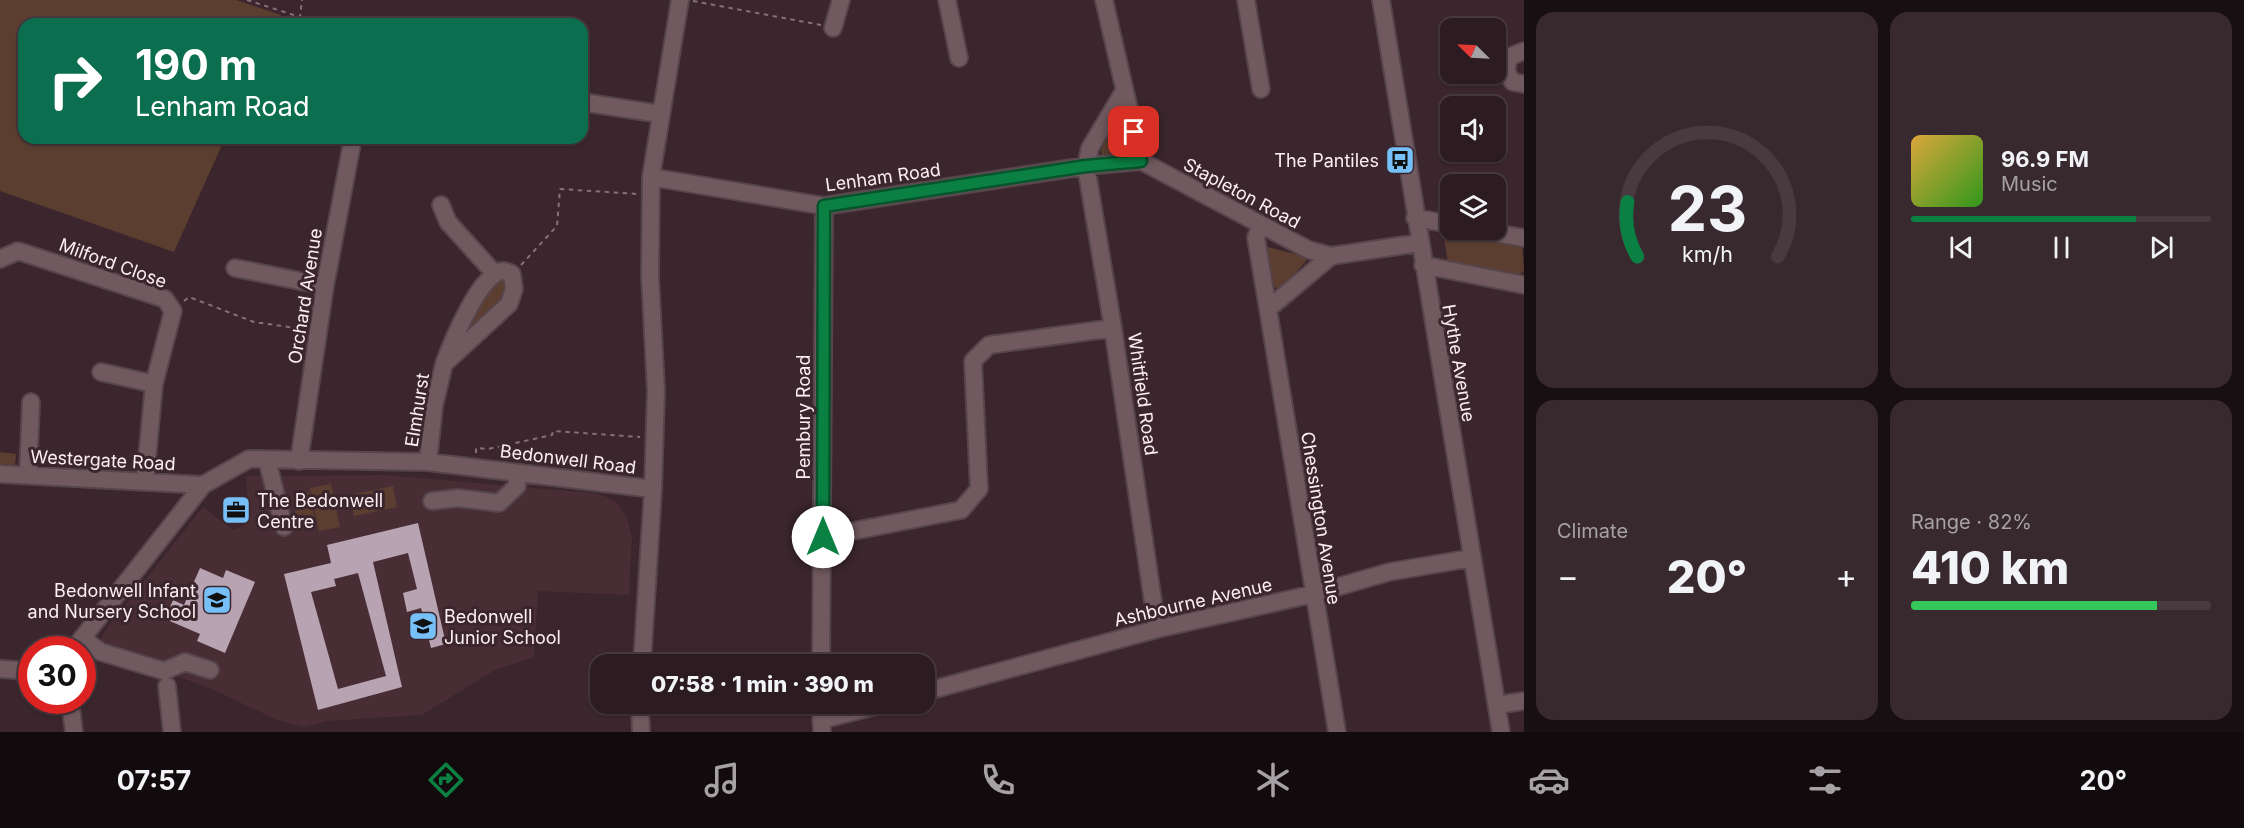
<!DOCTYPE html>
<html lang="en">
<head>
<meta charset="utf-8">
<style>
	body { margin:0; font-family:Inter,sans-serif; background:#38292e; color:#f1f3f6; height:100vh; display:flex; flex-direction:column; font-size:22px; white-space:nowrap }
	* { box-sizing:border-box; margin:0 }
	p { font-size:20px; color:#a6a1a5 }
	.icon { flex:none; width:33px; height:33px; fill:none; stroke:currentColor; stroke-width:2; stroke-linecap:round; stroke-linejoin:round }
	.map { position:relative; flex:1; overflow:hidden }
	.side { display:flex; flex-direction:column; gap:12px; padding:12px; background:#180f12; width:720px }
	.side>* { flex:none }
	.guide { position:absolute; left:18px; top:18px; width:570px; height:126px; border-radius:18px; box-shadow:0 2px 4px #0004,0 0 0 2px #483a3f; background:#0b6e4f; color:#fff; overflow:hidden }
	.needle { width:39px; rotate:294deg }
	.fabs { position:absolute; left:1440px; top:18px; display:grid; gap:12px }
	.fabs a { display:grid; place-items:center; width:66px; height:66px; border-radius:12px; background:#2c1c21; box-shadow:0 2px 4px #0004,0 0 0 2px #483a3f; font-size:30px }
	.speed { position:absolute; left:18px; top:636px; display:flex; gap:12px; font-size:30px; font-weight:700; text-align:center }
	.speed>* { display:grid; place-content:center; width:78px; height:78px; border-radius:50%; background:#2c1c21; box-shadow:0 2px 4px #0004,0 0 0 2px #483a3f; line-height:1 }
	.speed .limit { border:9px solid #d22; background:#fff; color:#111 }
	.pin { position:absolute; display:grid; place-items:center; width:51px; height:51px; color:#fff; margin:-26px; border-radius:12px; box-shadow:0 3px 9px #0006 }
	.me { position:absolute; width:66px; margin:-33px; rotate:0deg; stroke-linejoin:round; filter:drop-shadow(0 0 4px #0008) }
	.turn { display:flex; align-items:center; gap:21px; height:126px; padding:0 18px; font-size:27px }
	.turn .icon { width:78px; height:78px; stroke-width:2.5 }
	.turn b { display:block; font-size:42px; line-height:51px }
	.big { font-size:45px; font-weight:800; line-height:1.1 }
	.side .card { flex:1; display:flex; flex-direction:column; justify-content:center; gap:9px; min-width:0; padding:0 21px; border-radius:18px; background:#38292e }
	.side .dial { align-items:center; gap:0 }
	.dial svg { height:156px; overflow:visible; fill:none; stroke:#483a3f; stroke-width:7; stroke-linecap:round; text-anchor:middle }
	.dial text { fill:#f1f3f6; stroke:none }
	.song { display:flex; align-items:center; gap:18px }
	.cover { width:72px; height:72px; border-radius:9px; background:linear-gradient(135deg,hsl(40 70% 55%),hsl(110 70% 35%)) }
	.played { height:6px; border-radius:3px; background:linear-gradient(90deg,#0b8043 75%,#483a3f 75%) }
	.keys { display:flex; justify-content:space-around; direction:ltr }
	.heat { display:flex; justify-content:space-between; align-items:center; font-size:33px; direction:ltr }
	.charge { height:9px; border-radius:4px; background:linear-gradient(90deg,#34c759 82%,#483a3f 0) }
	.side .tiles { flex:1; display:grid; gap:12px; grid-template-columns:repeat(2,1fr) }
	.trip { position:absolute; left:590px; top:654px; width:345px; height:60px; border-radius:18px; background:#2c1c21; box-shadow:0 2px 4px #0004,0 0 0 2px #483a3f; font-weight:800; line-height:60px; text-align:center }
	.dock { display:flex; height:96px; justify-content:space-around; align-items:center; background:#120b0d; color:#a6a1a5 }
	.dock .icon { width:42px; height:42px }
	.dock .selected { color:#0b8043 }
	.dock b { font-size:27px; color:#f1f3f6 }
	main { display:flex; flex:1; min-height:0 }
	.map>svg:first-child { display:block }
	.built { fill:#482d35 }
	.green { fill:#5b3e30 }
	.building { fill:#b7a3b1; fill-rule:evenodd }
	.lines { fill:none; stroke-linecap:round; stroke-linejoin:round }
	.minor-casing { stroke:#56454a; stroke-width:20 }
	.path { stroke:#847278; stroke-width:2; stroke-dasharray:4.5 4.5; stroke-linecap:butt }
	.minor { stroke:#70595f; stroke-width:16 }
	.route-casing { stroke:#07532c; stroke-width:15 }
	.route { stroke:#0b8043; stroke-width:10 }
	.labels { text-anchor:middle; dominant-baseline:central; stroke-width:6; stroke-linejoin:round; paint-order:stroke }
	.poi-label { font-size:18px; fill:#fceef2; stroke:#3a262c; text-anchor:end }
	.street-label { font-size:18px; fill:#fceef2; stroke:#3a262c }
</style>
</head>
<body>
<main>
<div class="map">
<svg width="1524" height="732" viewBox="0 0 1524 732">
	<rect width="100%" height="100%" fill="#3a262c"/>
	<path class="built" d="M384,475L593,493L607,497L618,504L627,518L632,537L629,595L538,591L534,657L495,670L422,715L328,721L304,727L277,720L216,691L97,645L110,624L203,507L233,530L249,523L246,476Z"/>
	<path class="green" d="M0,0H236L281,15L277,24H24V138H225L174,252L0,191Z
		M1119,119L1123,121L1128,151L1102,155L1101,150L1115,121Z
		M1443,231L1522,244L1524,272L1515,276L1448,263Z
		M1268,247L1306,257V261L1281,289L1276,288L1272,284L1264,249Z
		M506,279V300L458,346L479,305L498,280Z
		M0,452L16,454L15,465L0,464Z
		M331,484L340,527L319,531L310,488Z
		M393,486L397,507L354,516L350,495Z
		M309,492L317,527L299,530L292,496Z"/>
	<path class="building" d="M245,497L250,519L228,524L222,502Z
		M418,523L446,644L431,648L421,608L407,612L403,593L417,589L408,553L373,562L402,687L318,710L284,574L331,563L327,545ZM358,573L386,676L338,689L311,592L336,586L334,579Z
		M200,568L223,578L226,570L255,582L225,653L197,641L200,634L165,619L173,600L184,605Z"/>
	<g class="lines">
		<g class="minor-casing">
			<path id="minor" d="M947,0L959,58
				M1104,0L1141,161L1309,250L1331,256L1419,243
				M1246,0L1261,89
				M1381,0L1501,732
				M833,28L841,0
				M1524,51L1509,57L1506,72L1513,82L1524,84
				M1124,91L1090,148L1086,166L1113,328L1157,629
				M582,102L660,114
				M651,177L824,206L1086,166L1141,161
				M441,205L448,222L495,274
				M1415,218L1450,224
				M1260,225L1256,238L1268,309
				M1478,230L1524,238
				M1331,256L1268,309L1337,732
				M0,259L18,251L165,299L173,311L154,384L145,481
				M1423,265L1524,285
				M235,268L325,286
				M101,372L154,384
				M267,460L284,527
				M299,461L325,286L353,138
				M428,462L434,406L444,364L509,304L514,289L512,274C512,273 504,271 503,271C480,272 451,345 444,364
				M0,474L203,485
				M28,475L31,402
				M432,501L458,498L499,503L517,486L516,473
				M823,537L961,510L979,489L973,361L989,345L1113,328
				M82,638L101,652L164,671L185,662L210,670
				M73,650L203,485L249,459L428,462L653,489
				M642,664L653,489L656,391L650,276L651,177L680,0
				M821,664L824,206
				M0,669L32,671
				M167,686L172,732
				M924,692L1157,629L1313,594L1389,572L1472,558
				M70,700L74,732
				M640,704L641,732
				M821,704L822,732
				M1497,705L1524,701
				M821,720L883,704"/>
		</g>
		<path class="path" d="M247,0L300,17L302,0
			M693,1L821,25
			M521,265L557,226L560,189L638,194
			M184,301L189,297L254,322L303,329
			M476,453V448L488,449L552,435L553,431L640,437"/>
		<use href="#minor" class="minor"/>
	</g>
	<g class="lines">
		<g class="route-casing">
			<path id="route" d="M823,537L824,206L1086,166L1141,161L1134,132"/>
		</g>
		<use href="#route" class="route"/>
	</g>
	<defs>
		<g id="bus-square" transform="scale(1.5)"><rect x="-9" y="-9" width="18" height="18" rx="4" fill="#76c0f7" stroke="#3a262c"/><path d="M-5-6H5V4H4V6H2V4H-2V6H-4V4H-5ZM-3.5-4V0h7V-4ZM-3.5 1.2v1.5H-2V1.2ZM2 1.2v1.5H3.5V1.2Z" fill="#111"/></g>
		<g id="office-square" transform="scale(1.5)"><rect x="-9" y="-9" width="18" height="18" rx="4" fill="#76c0f7" stroke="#3a262c"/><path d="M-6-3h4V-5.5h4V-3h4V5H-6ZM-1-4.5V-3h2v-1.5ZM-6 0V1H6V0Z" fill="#111"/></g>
		<g id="school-square" transform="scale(1.5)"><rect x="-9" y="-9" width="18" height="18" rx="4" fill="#76c0f7" stroke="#3a262c"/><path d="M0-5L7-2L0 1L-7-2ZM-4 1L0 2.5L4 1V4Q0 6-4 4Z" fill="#111"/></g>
	</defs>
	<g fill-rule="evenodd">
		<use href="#bus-square" x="1400" y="160"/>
		<use href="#office-square" x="236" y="510"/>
		<use href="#school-square" x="217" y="600"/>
		<use href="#school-square" x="423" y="626"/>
	</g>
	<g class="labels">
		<g class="poi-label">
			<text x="1379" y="160">The Pantiles</text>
			<text x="257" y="500" text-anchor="start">The Bedonwell<tspan x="257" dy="21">Centre</tspan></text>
			<text x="196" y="590">Bedonwell Infant<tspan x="196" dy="21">and Nursery School</tspan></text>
			<text x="444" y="616" text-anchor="start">Bedonwell<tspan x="444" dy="21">Junior School</tspan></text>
		</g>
		<g class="street-label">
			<text transform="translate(883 177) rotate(-8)">Lenham Road</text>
			<text transform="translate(1242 193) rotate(28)">Stapleton Road</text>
			<text transform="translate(113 263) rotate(20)">Milford Close</text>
			<text transform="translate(305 296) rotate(-81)">Orchard Avenue</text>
			<text transform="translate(1459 363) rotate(80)">Hythe Avenue</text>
			<text transform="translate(1143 394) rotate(82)">Whitfield Road</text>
			<text transform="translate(417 410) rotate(-81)">Elmhurst</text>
			<text transform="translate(803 417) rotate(-90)">Pembury Road</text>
			<text transform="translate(568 459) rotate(7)">Bedonwell Road</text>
			<text transform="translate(103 460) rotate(3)">Westergate Road</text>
			<text transform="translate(1321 518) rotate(81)">Chessington Avenue</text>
			<text transform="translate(1193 602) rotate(-13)">Ashbourne Avenue</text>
		</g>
	</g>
</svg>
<div class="fabs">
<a><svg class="needle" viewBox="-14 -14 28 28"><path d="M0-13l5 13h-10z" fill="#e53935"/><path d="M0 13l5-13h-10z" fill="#a6a1a5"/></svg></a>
<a><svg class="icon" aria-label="sound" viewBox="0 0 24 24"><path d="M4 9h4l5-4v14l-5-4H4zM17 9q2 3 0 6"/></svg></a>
<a><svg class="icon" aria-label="layers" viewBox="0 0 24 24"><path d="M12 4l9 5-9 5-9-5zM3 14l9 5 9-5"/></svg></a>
</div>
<div class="speed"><div class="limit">30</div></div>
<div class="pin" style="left:1134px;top:132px;background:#d93025"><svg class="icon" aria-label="arrive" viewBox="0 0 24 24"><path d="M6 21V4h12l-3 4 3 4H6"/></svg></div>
<svg class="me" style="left:823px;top:537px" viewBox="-20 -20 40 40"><circle r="19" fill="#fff"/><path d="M0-13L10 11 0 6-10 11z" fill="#0b8043"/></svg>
<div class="trip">07:58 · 1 min · 390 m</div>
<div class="guide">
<div class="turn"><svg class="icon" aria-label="right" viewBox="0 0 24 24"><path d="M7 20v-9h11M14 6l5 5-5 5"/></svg><div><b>190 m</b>Lenham Road</div></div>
</div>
</div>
<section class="side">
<div class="tiles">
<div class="card dial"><svg viewBox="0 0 100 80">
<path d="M14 69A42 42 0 1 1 86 69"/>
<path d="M14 69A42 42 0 0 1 9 41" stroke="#0b8043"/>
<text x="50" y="56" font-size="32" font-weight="700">23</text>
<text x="50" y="72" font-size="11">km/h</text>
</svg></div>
<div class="card">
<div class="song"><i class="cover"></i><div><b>96.9 FM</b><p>Music</p></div></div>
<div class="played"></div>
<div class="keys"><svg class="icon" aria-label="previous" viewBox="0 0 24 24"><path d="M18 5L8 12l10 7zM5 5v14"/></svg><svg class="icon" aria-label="pause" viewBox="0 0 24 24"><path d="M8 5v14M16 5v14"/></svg><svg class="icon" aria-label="next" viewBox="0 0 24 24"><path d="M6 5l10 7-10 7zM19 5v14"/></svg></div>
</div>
<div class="card"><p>Climate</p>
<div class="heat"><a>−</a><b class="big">20°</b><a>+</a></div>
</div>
<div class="card"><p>Range · 82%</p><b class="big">410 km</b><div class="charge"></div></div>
</div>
</section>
</main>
<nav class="dock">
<b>07:57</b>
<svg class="icon selected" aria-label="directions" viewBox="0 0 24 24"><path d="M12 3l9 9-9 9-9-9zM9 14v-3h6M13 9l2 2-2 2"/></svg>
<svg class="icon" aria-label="music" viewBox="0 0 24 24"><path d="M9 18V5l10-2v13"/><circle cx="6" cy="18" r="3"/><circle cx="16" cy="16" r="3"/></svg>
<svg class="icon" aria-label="phone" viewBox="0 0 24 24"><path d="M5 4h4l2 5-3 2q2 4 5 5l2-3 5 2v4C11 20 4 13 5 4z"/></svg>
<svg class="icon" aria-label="climate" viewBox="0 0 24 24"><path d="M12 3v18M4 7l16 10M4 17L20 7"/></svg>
<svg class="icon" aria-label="car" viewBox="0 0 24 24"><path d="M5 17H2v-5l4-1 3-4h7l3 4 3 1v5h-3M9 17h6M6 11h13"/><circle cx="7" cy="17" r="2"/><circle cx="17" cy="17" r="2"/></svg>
<svg class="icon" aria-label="filters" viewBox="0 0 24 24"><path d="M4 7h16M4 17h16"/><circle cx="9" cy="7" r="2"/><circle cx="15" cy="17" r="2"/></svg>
<b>20°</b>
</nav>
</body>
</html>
